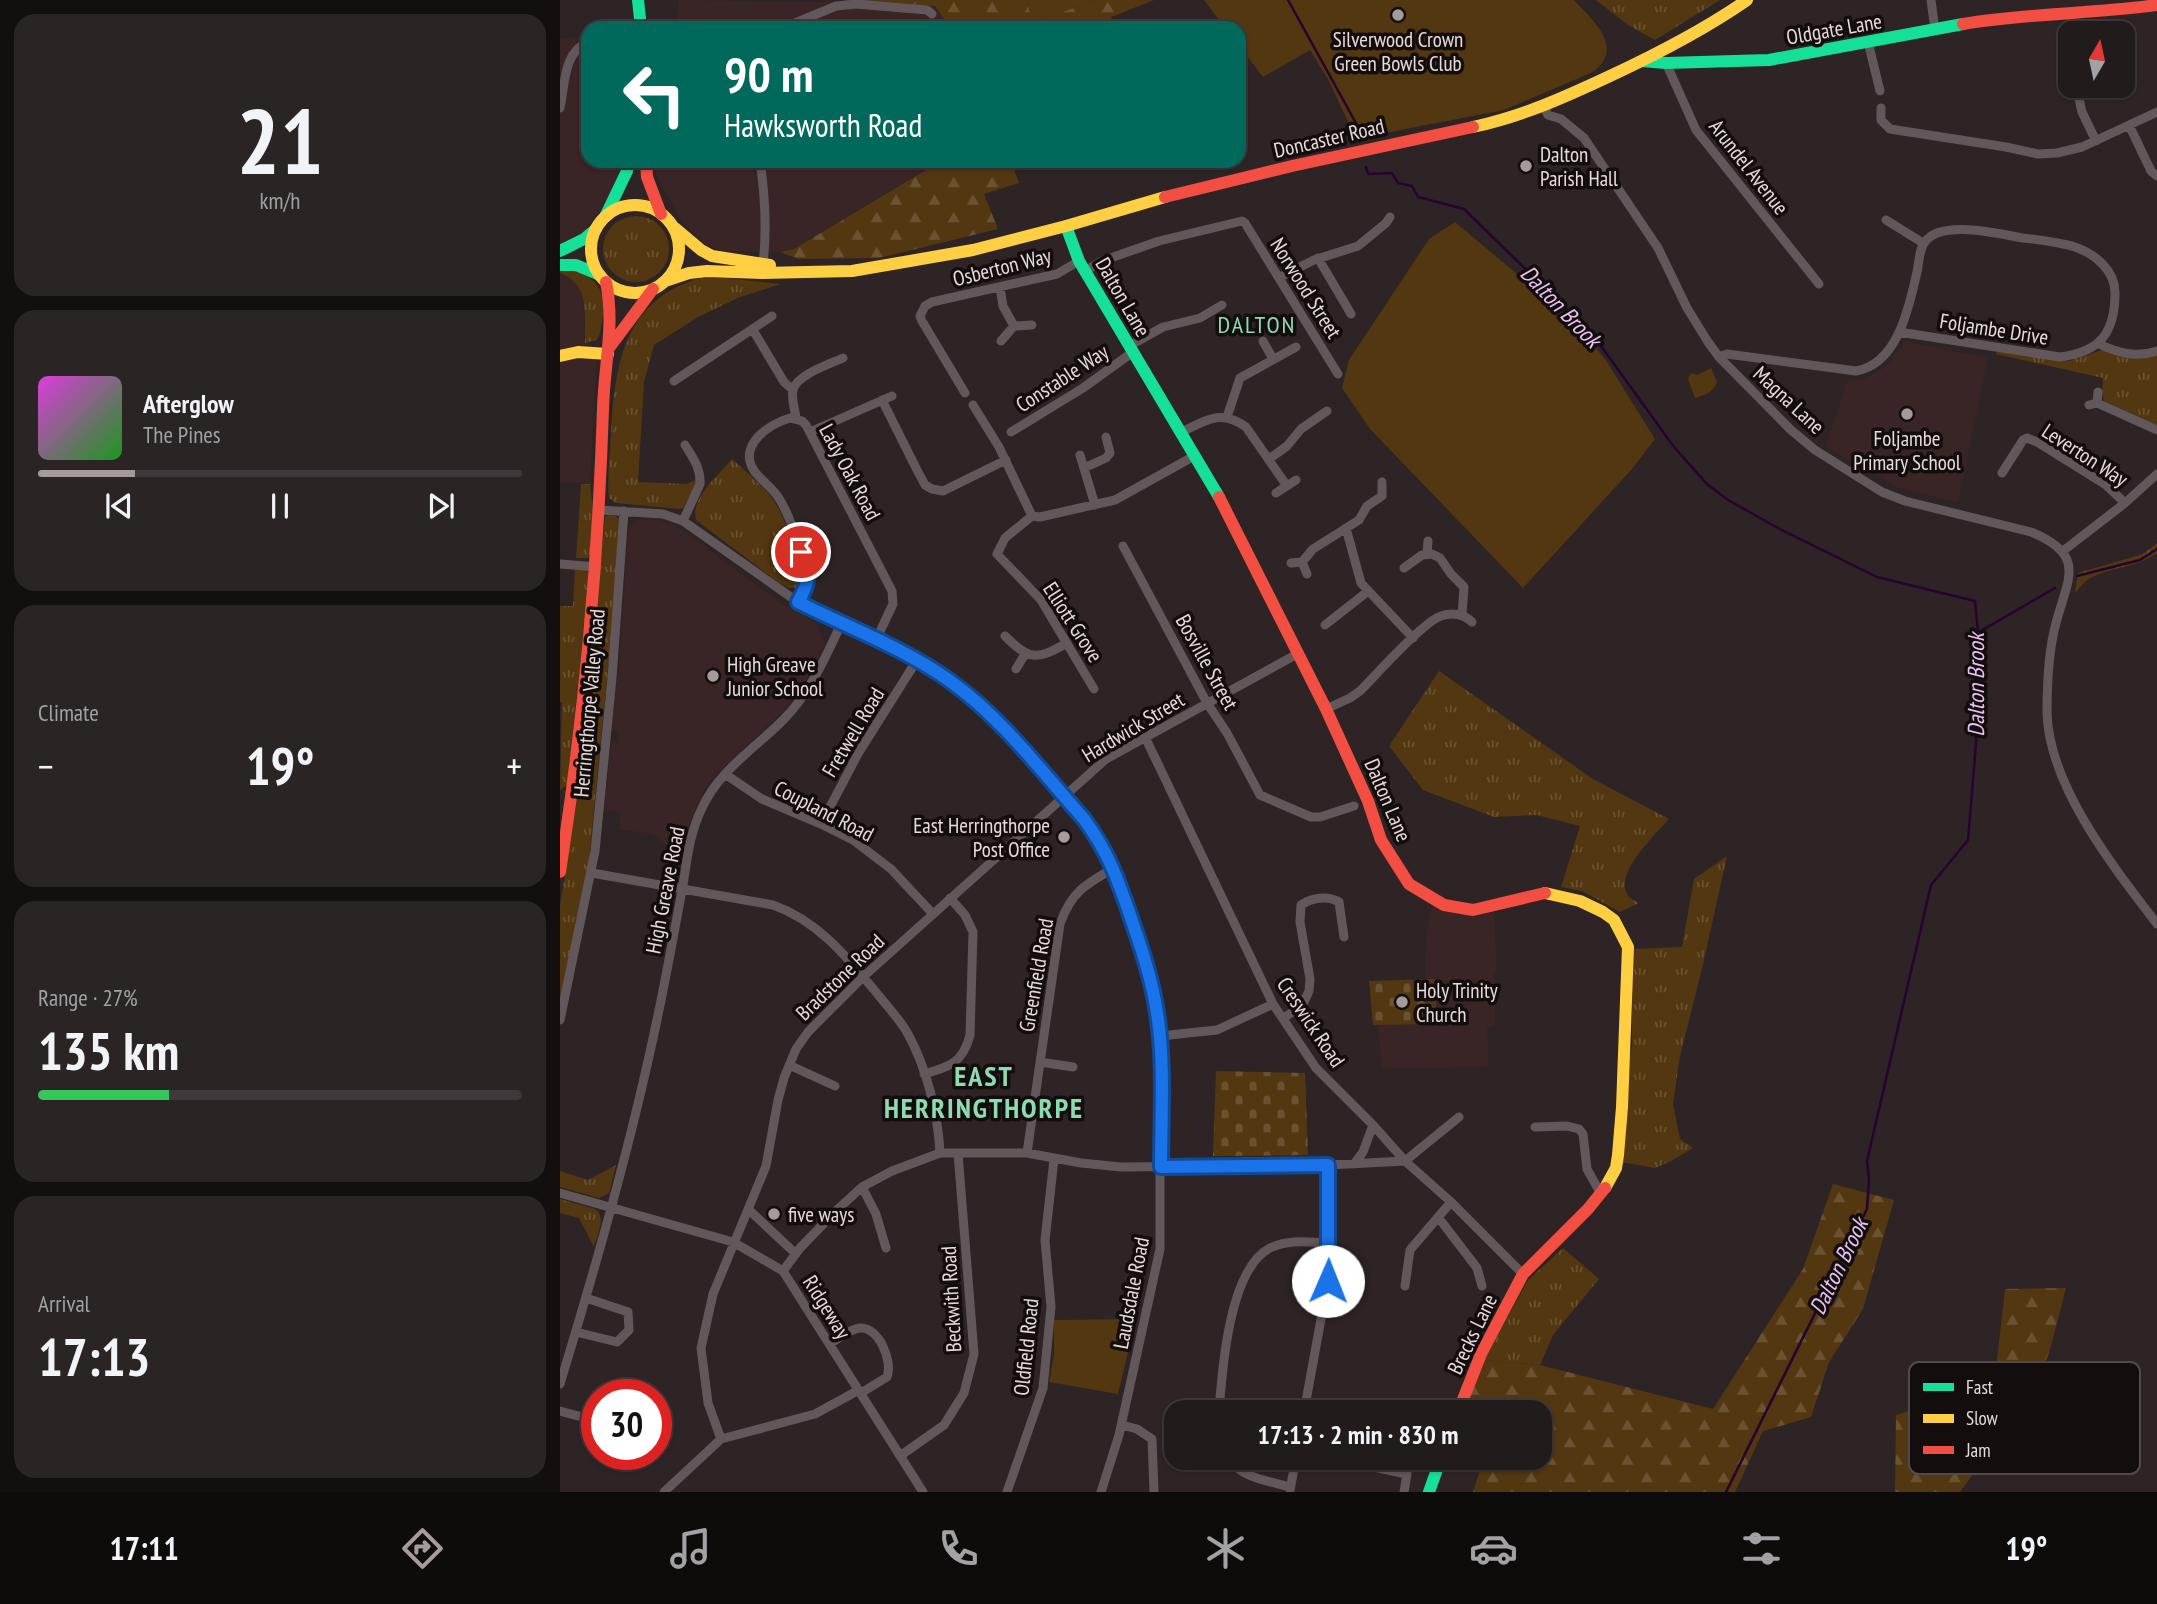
<!DOCTYPE html>
<html lang="en">
<head>
<meta charset="utf-8">
<style>
	body { margin:0; font-family:"PT Sans Narrow",sans-serif; background:#2a2425; color:#f1f3f6; height:100vh; display:flex; flex-direction:column; font-size:26px; white-space:nowrap }
	* { box-sizing:border-box; margin:0 }
	p { font-size:23px; color:#a2a1a3 }
	.icon { flex:none; width:38px; height:38px; fill:none; stroke:currentColor; stroke-width:2; stroke-linecap:round; stroke-linejoin:round }
	.map { position:relative; flex:1; overflow:hidden }
	.details { display:flex; flex-direction:column; gap:14px; padding:14px; background:#130f0f; width:560px }
	.details>* { flex:none }
	.hud { position:absolute; left:21px; top:21px; width:665px; height:147px; border-radius:21px; box-shadow:0 2px 5px #0004,0 0 0 2px #3f393b; background:#00695c; color:#fff; overflow:hidden }
	.needle { width:46px; rotate:9deg }
	.buttons { position:absolute; left:1498px; top:21px; display:grid; gap:14px }
	.buttons a { display:grid; place-items:center; width:77px; height:77px; border-radius:14px; background:#221b1c; box-shadow:0 2px 5px #0004,0 0 0 2px #3f393b; font-size:35px }
	.speed { position:absolute; left:21px; top:1379px; display:flex; gap:14px; font-size:35px; font-weight:700; text-align:center }
	.speed>* { display:grid; place-content:center; width:91px; height:91px; border-radius:50%; background:#221b1c; box-shadow:0 2px 5px #0004,0 0 0 2px #3f393b; line-height:1 }
	.speed .limit { border:10px solid #d22; background:#fff; color:#111 }
	.pin { position:absolute; display:grid; place-items:center; width:60px; height:60px; color:#fff; margin:-30px; border:4px solid #fff; border-radius:50%; box-shadow:0 2px 7px #0007 }
	.me { position:absolute; width:77px; margin:-38px; rotate:1deg; stroke-linejoin:round; filter:drop-shadow(0 0 5px #0008) }
	.turn { display:flex; align-items:center; gap:24px; height:147px; padding:0 28px; font-size:32px }
	.turn .icon { width:91px; height:91px; stroke-width:2.5 }
	.turn b { display:block; font-size:49px; line-height:60px }
	.big { font-size:52px; font-weight:700; line-height:1.1 }
	.details .tile { flex:1; display:flex; flex-direction:column; justify-content:center; gap:10px; min-width:0; padding:0 24px; border-radius:21px; background:#2a2425 }
	.details .dial { align-items:center; gap:0 }
	.dial b { font-size:91px; line-height:1 }
	.song { display:flex; align-items:center; gap:21px }
	.cover { width:84px; height:84px; border-radius:10px; background:linear-gradient(135deg,hsl(300 70% 55%),hsl(120 70% 35%)) }
	.played { height:7px; border-radius:4px; background:linear-gradient(90deg,#a69b9c 20%,#3f393b 20%) }
	.keys { display:flex; justify-content:space-around; direction:ltr }
	.heat { display:flex; justify-content:space-between; align-items:center; font-size:38px; direction:ltr }
	.charge { height:10px; border-radius:5px; background:linear-gradient(90deg,#34c759 27%,#3f393b 0) }
	.trip { position:absolute; left:604px; top:1400px; width:388px; height:70px; border-radius:21px; background:#221b1c; box-shadow:0 2px 5px #0004,0 0 0 2px #3f393b; font-weight:700; line-height:70px; text-align:center }
	.tab-bar { display:flex; height:112px; justify-content:space-around; align-items:center; background:#0e0b0b; color:#a2a1a3 }
	.tab-bar .icon { width:49px; height:49px }
	.tab-bar .current { color:#a69b9c }
	.tab-bar b { font-size:32px; color:#f1f3f6 }
	main { display:flex; flex:1; min-height:0 }
	.map>svg:first-child { display:block }
	.built { fill:#392426 }
	.grass { fill:url(#grass-tufts) }
	.forest { fill:url(#forest-firs) }
	.cemetery { fill:url(#cemetery-stones) }
	.green { fill:#523710 }
	.lines { fill:none; stroke-linecap:round; stroke-linejoin:round }
	.stream { stroke:#270331; stroke-width:2.5 }
	.street { stroke:#62585c; stroke-width:9 }
	.fast { stroke:#16e098; stroke-width:12 }
	.slow { stroke:#ffcf43; stroke-width:12 }
	.jam { stroke:#f24e42; stroke-width:12 }
	.route-casing { stroke:#114b97; stroke-width:18 }
	.route { stroke:#1a73e8; stroke-width:12 }
	.poi-dot { fill:#a69b9c; stroke:#140d0d; stroke-width:2.5 }
	.labels { text-anchor:middle; dominant-baseline:central; stroke-width:7; stroke-linejoin:round; paint-order:stroke }
	.street-label { font-size:21px; fill:#e7dbdb; stroke:#140d0d }
	.poi-label { font-size:21px; fill:#e7dbdb; stroke:#140d0d; text-anchor:start }
	.water-label { font-size:23px; font-style:italic; fill:#e7c2f4; stroke:#140d0d }
	.quarter-label { font-size:24px; letter-spacing:2px; fill:#8cdcb1; stroke:#140d0d }
	.district-label { font-size:28px; font-weight:bold; letter-spacing:2px; fill:#8cdcb1; stroke:#140d0d }
	.key { fill:#140d0d; stroke:#534b4b; stroke-width:2 }
	.key-label { font-size:19px; fill:#e7dbdb }
</style>
</head>
<body>
<main>
<section class="details">
<div class="tile dial"><b>21</b><p>km/h</p></div>
<div class="tile">
<div class="song"><i class="cover"></i><div><b>Afterglow</b><p>The Pines</p></div></div>
<div class="played"></div>
<div class="keys"><svg class="icon" aria-label="previous" viewBox="0 0 24 24"><path d="M18 5L8 12l10 7zM5 5v14"/></svg><svg class="icon" aria-label="pause" viewBox="0 0 24 24"><path d="M8 5v14M16 5v14"/></svg><svg class="icon" aria-label="next" viewBox="0 0 24 24"><path d="M6 5l10 7-10 7zM19 5v14"/></svg></div>
</div>
<div class="tile"><p>Climate</p>
<div class="heat"><a>−</a><b class="big">19°</b><a>+</a></div>
</div>
<div class="tile"><p>Range · 27%</p><b class="big">135 km</b><div class="charge"></div></div>
<div class="tile"><p>Arrival</p><b class="big">17:13</b></div>
</section>
<div class="map">
<svg width="1597" height="1492" viewBox="0 0 1597 1492">
	<defs>
		<pattern id="grass-tufts" width="24" height="20" patternUnits="userSpaceOnUse" patternTransform="scale(1.75)"><rect width="24" height="20" fill="#523710"/><path d="M3 7l-1-3M5 7V3M7 7l1-3M15 17l-1-3M17 17v-4M19 17l1-3" fill="none" stroke="#6b5332"/></pattern>
		<pattern id="forest-firs" width="22" height="20" patternUnits="userSpaceOnUse" patternTransform="scale(1.75)"><rect width="22" height="20" fill="#523710"/><path d="M5 1l3.5 6h-7zM16 11l3.5 6h-7z" fill="#6b5332"/></pattern>
		<pattern id="cemetery-stones" width="16" height="16" patternUnits="userSpaceOnUse" patternTransform="scale(1.75)"><rect width="16" height="16" fill="#523710"/><path d="M2 7V4a2 2 0 0 1 4 0v3zM10 15v-3a2 2 0 0 1 4 0v3z" fill="#6b5332"/></pattern>
	</defs>
	<rect width="100%" height="100%" fill="#2e2426"/>
	<path class="built" d="M119,0L271,2L292,0L375,6L391,28H116Z
		M28,35V161H64L44,206L25,230L0,246V39Z
		M97,161H381L234,249L220,252L164,251L145,244L124,225L96,175Z
		M0,273L9,276L19,284L23,295L25,343L37,357L30,484L0,482Z
		M1344,341L1428,358L1398,503L1337,487L1266,447L1287,381L1303,379L1325,367L1336,355Z
		M79,520H98L116,525L222,604L257,623L265,646L243,686L226,708L159,772L144,790L128,827L124,849L106,844L91,834L59,829L60,812L44,810L51,743H59V732L51,730L59,666L68,532L74,521Z
		M872,906L885,912L915,915L934,912L937,972L934,973L935,1026L927,1028L929,1067L822,1069L818,1025L877,1023L874,979H865L866,936Z"/>
	<path class="grass" d="M1036,0H1160L1095,40L1068,25Z
		M43 249a33 33 0 1 1 66 0a33 33 0 1 1-66 0Z
		M10,269C48,280 47,303 39,336L36,340L25,343C24,315 31,284 0,273V271Z
		M141,278H166L221,284L180,297L138,317L94,345L84,382L78,482L127,484L137,479L131,495L123,508L120,509L56,503L49,498C47,477 50,454 51,433C55,364 64,299 141,278Z
		M1542,350C1566,359 1571,362 1597,355V425L1544,401L1542,393L1543,378L1436,354L1437,351L1509,361Z
		M172,459C184,470 197,481 208,493C227,516 235,552 243,580L237,588H229L218,582L136,520C130,498 159,475 172,459Z
		M21,484H30C32,506 40,538 28,558H16Z
		M48,515L56,516L59,520L52,629L29,860L0,999V906L14,820L45,517Z
		M1597,543V553C1578,567 1553,567 1532,577C1525,580 1520,588 1515,593L1518,573L1583,554Z
		M15,569H25L30,575L7,785L0,790L2,702H0V606H13Z
		M879,671L1033,779L1109,819C1094,836 1039,887 1079,903L1060,912L1022,891L1001,887L1020,826L977,815L934,817L863,790L829,746Z
		M1167,856L1144,960L1120,1056L1113,1104L1120,1139L1133,1148L1111,1161L1095,1168L1061,1162L1069,1062L1072,1045V949L1122,947L1134,879Z
		M56,1165L49,1193L39,1198L0,1187V1171L28,1180Z
		M0,1199L35,1209C47,1217 37,1235 34,1247L19,1218L0,1213Z
		M1003,1248L1039,1279L993,1335L980,1365L924,1360L968,1280Z"/>
	<path class="forest" d="M296,0H466L474,21L537,0H594L551,17L555,28H391L375,6Z
		M381,161H451L459,183L424,194L438,229L319,258L238,259L220,252L234,249Z
		M1273,1184L1334,1200L1303,1309L1269,1362L1251,1417L1203,1431L1175,1492H913L924,1458H980V1412H904L924,1360L980,1365L1153,1409L1243,1269Z
		M1506,1288L1489,1353L1476,1385L1425,1449L1422,1462L1400,1492H1335L1336,1415L1409,1392L1435,1378L1445,1289Z"/>
	<path class="cemetery" d="M875,979L877,1024L813,1025L809,981Z
		M656,1071L745,1073L748,1155L653,1156Z"/>
	<path class="green" d="M466,0H537L473,22Z
		M644,0H1014C1032,20 1066,47 1033,72L944,110L820,134H810L791,128L769,81L750,50L703,77L679,46V28H665Z
		M895,222L1018,325L1047,362L1095,439L1072,469L963,588L810,429L782,388L789,360L869,239Z
		M1151,368L1157,382C1153,393 1145,395 1135,398L1128,379L1131,373L1137,375Z
		M576,1319L558,1394L489,1382L494,1355V1320Z"/>
	<g class="lines">
		<path class="stream" d="M728,0L797,125
			M806,167L808,174L832,173L838,183L852,186L858,197L904,209L1033,335L1114,447L1147,484L1168,500L1218,528L1317,577L1415,601L1418,632L1415,652L1416,743L1408,840L1371,885L1307,1161L1309,1179L1307,1209L1166,1492
			M1517,576L1580,560L1597,549
			M1419,632L1495,588"/>
		<path class="street" d="M1371,0L1375,30
			M1511,12L1512,33
			M223,28L276,6L296,4L367,10L372,14
			M1308,42L1320,91
			M1106,63L1136,130L1259,284
			M1516,86L1522,112L1536,141
			M984,107L988,115L1001,119L1024,138L1098,248L1127,308L1148,342L1159,357L1231,430L1255,450L1322,492L1345,501L1471,532C1527,555 1508,578 1496,623C1488,652 1487,683 1487,713C1489,786 1554,868 1597,924
			M0,108C5,86 3,52 28,42
			M1321,108V120L1330,129L1446,147L1478,154L1497,153L1522,147L1597,112
			M1569,125L1591,171L1597,176
			M200,161C205,195 207,230 203,264
			M1326,220L1363,243
			M758,258L791,314
			M525,271L542,261L599,241L682,221L685,223L778,374
			M720,277L754,260L798,246L826,223L830,217
			M440,288L443,306L454,326
			M193,330L224,382L233,390
			M441,341L454,326L472,325
			M703,341L713,359
			M1539,344C1558,353 1576,358 1597,351
			M569,346L603,327L640,318L662,305
			M1159,357L1167,354L1296,371C1338,364 1349,307 1357,272C1359,263 1359,249 1365,242C1381,219 1439,234 1463,238C1480,240 1499,242 1515,247C1535,254 1555,270 1555,293C1555,333 1540,352 1500,357L1339,332
			M114,381L212,316
			M405,393L362,321L360,316L365,306L372,302L497,274L519,261
			M322,400L357,470L365,485L372,489L383,491L446,460
			M1537,403L1597,430
			M413,405L439,447L472,516
			M1529,405L1537,403L1538,392
			M667,417L680,378L736,347
			M236,418C235,409 231,399 233,390C236,375 270,364 283,358
			M250,432L332,396
			M451,432L523,388L573,352
			M622,432C646,420 661,409 686,427L727,486
			M520,455L535,505
			M709,459L727,446L741,429L767,411
			M524,468L546,458L550,453L546,437
			M1442,473L1463,440L1467,438L1477,442L1546,485L1565,503
			M716,493L736,480
			M40,510L103,514L123,521L238,602L357,660L389,680L414,700L431,716L524,819L547,853L554,868L588,968L600,1036V1249L559,1435L541,1492
			M472,516L445,538L437,554L481,600L534,689
			M472,516L480,517L555,500L636,455
			M123,521L140,484C141,468 133,458 125,445
			M786,528L801,583L853,638
			M563,546L647,703L667,733L700,795L751,817H760L794,806
			M1503,551L1565,503L1597,474
			M867,554L868,541
			M742,562L753,549L799,520L807,506L822,496V482
			M731,563L742,562L747,574
			M0,564L37,567
			M844,568L862,555L872,554L880,558L891,574L904,587L902,615
			M238,602C243,594 248,586 248,577C248,563 228,513 220,500C214,489 203,482 195,472C176,446 209,424 230,418L242,421L246,425L332,591L333,604L316,640
			M765,625L807,592
			M445,636C470,661 477,660 507,643
			M456,669L465,654
			M766,709L790,698L800,691C816,675 863,622 881,616C892,612 904,614 912,622
			M585,737L713,1004L756,1068L813,1125L845,1161L891,1202L963,1274
			M165,774L202,799L261,824L293,840L331,869L373,914
			M261,824L299,752L357,660
			M32,873L213,905C258,921 286,956 315,991C326,1005 339,1018 348,1034C367,1069 378,1114 380,1153
			M724,1018L743,1004L749,991L750,979L740,922L741,905C751,898 767,895 779,902L784,937
			M0,1020L35,851L52,678L64,511
			M600,1036L657,1030L713,1004
			M480,1062L513,1067
			M229,1065L275,1086
			M364,1074C389,1067 403,1063 410,1035L413,932L405,915L390,898
			M975,1127L1007,1126L1019,1129L1023,1134L1027,1169L1041,1194
			M467,1153L500,924C511,892 526,884 554,868
			M794,1164L803,1152L813,1125
			M302,1187L316,1214L326,1248
			M0,1193L173,1242L223,1271L363,1492
			M188,1209L236,1254
			M878,1217L917,1268L922,1286
			M223,1271L240,1248L278,1209L302,1187L332,1171L380,1153H467L521,1163L561,1167L768,1165L845,1161L899,1117
			M845,1286L850,1250L891,1202
			M16,1332L57,1342L69,1330L68,1312L26,1298
			M269,1344C278,1339 290,1329 300,1328C319,1327 333,1361 327,1377L301,1393
			M0,1384C37,1262 72,1140 98,1015C107,972 115,928 123,885C127,859 130,832 142,808C159,770 196,748 224,719C250,693 266,656 281,624
			M0,1411L37,1421
			M659,1412C662,1370 669,1269 710,1248C728,1239 749,1242 768,1243
			M744,1412L768,1281V1165
			M562,1425L577,1429L592,1439L594,1492
			M161,1439L148,1403L141,1348L153,1294L206,1166L218,1100L224,1078L236,1049L248,1032L303,977L546,759L739,653
			M340,1456L384,1425L404,1393L414,1354L398,1153
			M668,1458C681,1478 709,1481 730,1487
			M770,1458L847,1474L844,1492
			M730,1490L736,1458
			M104,1492L161,1439L255,1414L299,1390
			M447,1492L483,1388L491,1307L485,1240L494,1159"/>
		<path class="fast" d="M78,0L81,28
			M1082,61L1106,63L1209,60L1403,24
			M45,217L67,171L69,161
			M506,226L519,261L659,497
			M0,251L24,239L36,229
			M0,265H16L40,275
			M869,1492L881,1458"/>
		<path class="slow" d="M913,127C963,116 1003,98 1050,76C1097,54 1144,30 1187,0
			M31 249a44 44 0 1 1 88 0a44 44 0 1 1-88 0Z
			M115,228L141,250L152,256L210,265
			M105,281L129,273L147,271L202,273L292,271L413,250L506,226L605,197
			M0,356L18,352L48,354
			M985,893L1020,901L1043,912L1054,920L1068,947L1062,1107L1058,1155L1056,1168L1045,1188"/>
		<path class="jam" d="M1403,24C1467,13 1533,14 1597,5
			M86,161L87,177L101,214
			M605,197L732,166L913,127
			M49,348L93,289
			M659,497L766,709L808,801L821,840L849,884L884,905L913,910L985,893
			M0,872C24,719 38,565 43,409C44,366 55,325 46,282
			M898,1412L921,1354L963,1274L1028,1209L1045,1188"/>
	</g>
	<g class="lines">
		<g class="route-casing">
			<path id="route" d="M241,552C249,575 251,580 238,602C289,628 344,648 390,681C442,718 482,772 524,819C548,852 557,877 570,915C581,947 592,979 597,1013C605,1063 601,1116 601,1167L768,1165V1281"/>
		</g>
		<use href="#route" class="route"/>
	</g>
	<g class="poi-dot">
		<circle cx="838" cy="15" r="7"/>
		<circle cx="966" cy="166" r="7"/>
		<circle cx="1347" cy="414" r="7"/>
		<circle cx="153" cy="676" r="7"/>
		<circle cx="504" cy="837" r="7"/>
		<circle cx="842" cy="1002" r="7"/>
		<circle cx="214" cy="1214" r="7"/>
	</g>
	<g class="labels">
		<g class="street-label">
			<text transform="translate(1274 29) rotate(-10)">Oldgate Lane</text>
			<text transform="translate(769 138) rotate(-13)">Doncaster Road</text>
			<text transform="translate(1189 167) rotate(52)">Arundel Avenue</text>
			<text transform="translate(442 267) rotate(-14)">Osberton Way</text>
			<text transform="translate(746 288) rotate(58)">Norwood Street</text>
			<text transform="translate(563 297) rotate(60)">Dalton Lane</text>
			<text transform="translate(1434 329) rotate(9)">Foljambe Drive</text>
			<text transform="translate(502 378) rotate(-33)">Constable Way</text>
			<text transform="translate(1229 400) rotate(43)">Magna Lane</text>
			<text transform="translate(1525 455) rotate(33)">Leverton Way</text>
			<text transform="translate(290 472) rotate(62)">Lady Oak Road</text>
			<text transform="translate(513 622) rotate(57)">Elliott Grove</text>
			<text transform="translate(647 662) rotate(61)">Bosville Street</text>
			<text transform="translate(29 703) rotate(-85)">Herringthorpe Valley Road</text>
			<text transform="translate(573 727) rotate(-31)">Hardwick Street</text>
			<text transform="translate(293 732) rotate(-59)">Fretwell Road</text>
			<text transform="translate(828 800) rotate(67)">Dalton Lane</text>
			<text transform="translate(264 811) rotate(27)">Coupland Road</text>
			<text transform="translate(105 890) rotate(-79)">High Greave Road</text>
			<text transform="translate(476 975) rotate(-80)">Greenfield Road</text>
			<text transform="translate(280 977) rotate(-44)">Bradstone Road</text>
			<text transform="translate(751 1022) rotate(56)">Creswick Road</text>
			<text transform="translate(571 1293) rotate(-79)">Laudsdale Road</text>
			<text transform="translate(391 1299) rotate(-93)">Beckwith Road</text>
			<text transform="translate(267 1307) rotate(58)">Ridgeway</text>
			<text transform="translate(912 1334) rotate(-64)">Brecks Lane</text>
			<text transform="translate(466 1347) rotate(-84)">Oldfield Road</text>
		</g>
		<g class="poi-label">
			<text x="838" y="39" text-anchor="middle">Silverwood Crown<tspan x="838" dy="24">Green Bowls Club</tspan></text>
			<text x="980" y="154">Dalton<tspan x="980" dy="24">Parish Hall</tspan></text>
			<text x="1347" y="438" text-anchor="middle">Foljambe<tspan x="1347" dy="24">Primary School</tspan></text>
			<text x="167" y="664">High Greave<tspan x="167" dy="24">Junior School</tspan></text>
			<text x="490" y="825" text-anchor="end">East Herringthorpe<tspan x="490" dy="24">Post Office</tspan></text>
			<text x="856" y="990">Holy Trinity<tspan x="856" dy="24">Church</tspan></text>
			<text x="228" y="1214">five ways</text>
		</g>
		<g class="water-label">
			<text transform="translate(1001 306) rotate(46)">Dalton Brook</text>
			<text transform="translate(1415 685) rotate(-90)">Dalton Brook</text>
			<text transform="translate(1278 1266) rotate(-64)">Dalton Brook</text>
		</g>
		<g class="quarter-label">
			<text x="697" y="324">DALTON</text>
		</g>
		<g class="district-label">
			<text x="424" y="1075">EAST<tspan x="424" dy="32">HERRINGTHORPE</tspan></text>
		</g>
	</g>
	<rect x="1349" y="1362" width="231" height="112" rx="10" class="key"/>
	<rect x="1363" y="1383" width="31" height="8" fill="#16e098"/>
	<rect x="1363" y="1414" width="31" height="9" fill="#ffcf43"/>
	<rect x="1363" y="1446" width="31" height="8" fill="#f24e42"/>
	<g class="key-label">
		<text x="1406" y="1394">Fast</text>
		<text x="1406" y="1425">Slow</text>
		<text x="1406" y="1457">Jam</text>
	</g>
</svg>
<div class="buttons">
<a><svg class="needle" viewBox="-14 -14 28 28"><path d="M0-13l5 13h-10z" fill="#e53935"/><path d="M0 13l5-13h-10z" fill="#a2a1a3"/></svg></a>
</div>
<div class="speed"><div class="limit">30</div></div>
<div class="pin" style="left:241px;top:552px;background:#d93025"><svg class="icon" aria-label="arrive" viewBox="0 0 24 24"><path d="M6 21V4h12l-3 4 3 4H6"/></svg></div>
<svg class="me" style="left:768px;top:1281px" viewBox="-20 -20 40 40"><circle r="19" fill="#fff"/><path d="M0-13L10 11 0 6-10 11z" fill="#1a73e8"/></svg>
<div class="trip">17:13 · 2 min · 830 m</div>
<div class="hud">
<div class="turn"><svg class="icon" aria-label="left" viewBox="0 0 24 24"><path d="M17 20v-9H6M10 6l-5 5 5 5"/></svg><div><b>90 m</b>Hawksworth Road</div></div>
</div>
</div>
</main>
<nav class="tab-bar">
<b>17:11</b>
<svg class="icon current" aria-label="directions" viewBox="0 0 24 24"><path d="M12 3l9 9-9 9-9-9zM9 14v-3h6M13 9l2 2-2 2"/></svg>
<svg class="icon" aria-label="music" viewBox="0 0 24 24"><path d="M9 18V5l10-2v13"/><circle cx="6" cy="18" r="3"/><circle cx="16" cy="16" r="3"/></svg>
<svg class="icon" aria-label="phone" viewBox="0 0 24 24"><path d="M5 4h4l2 5-3 2q2 4 5 5l2-3 5 2v4C11 20 4 13 5 4z"/></svg>
<svg class="icon" aria-label="climate" viewBox="0 0 24 24"><path d="M12 3v18M4 7l16 10M4 17L20 7"/></svg>
<svg class="icon" aria-label="car" viewBox="0 0 24 24"><path d="M5 17H2v-5l4-1 3-4h7l3 4 3 1v5h-3M9 17h6M6 11h13"/><circle cx="7" cy="17" r="2"/><circle cx="17" cy="17" r="2"/></svg>
<svg class="icon" aria-label="filters" viewBox="0 0 24 24"><path d="M4 7h16M4 17h16"/><circle cx="9" cy="7" r="2"/><circle cx="15" cy="17" r="2"/></svg>
<b>19°</b>
</nav>
</body>
</html>
